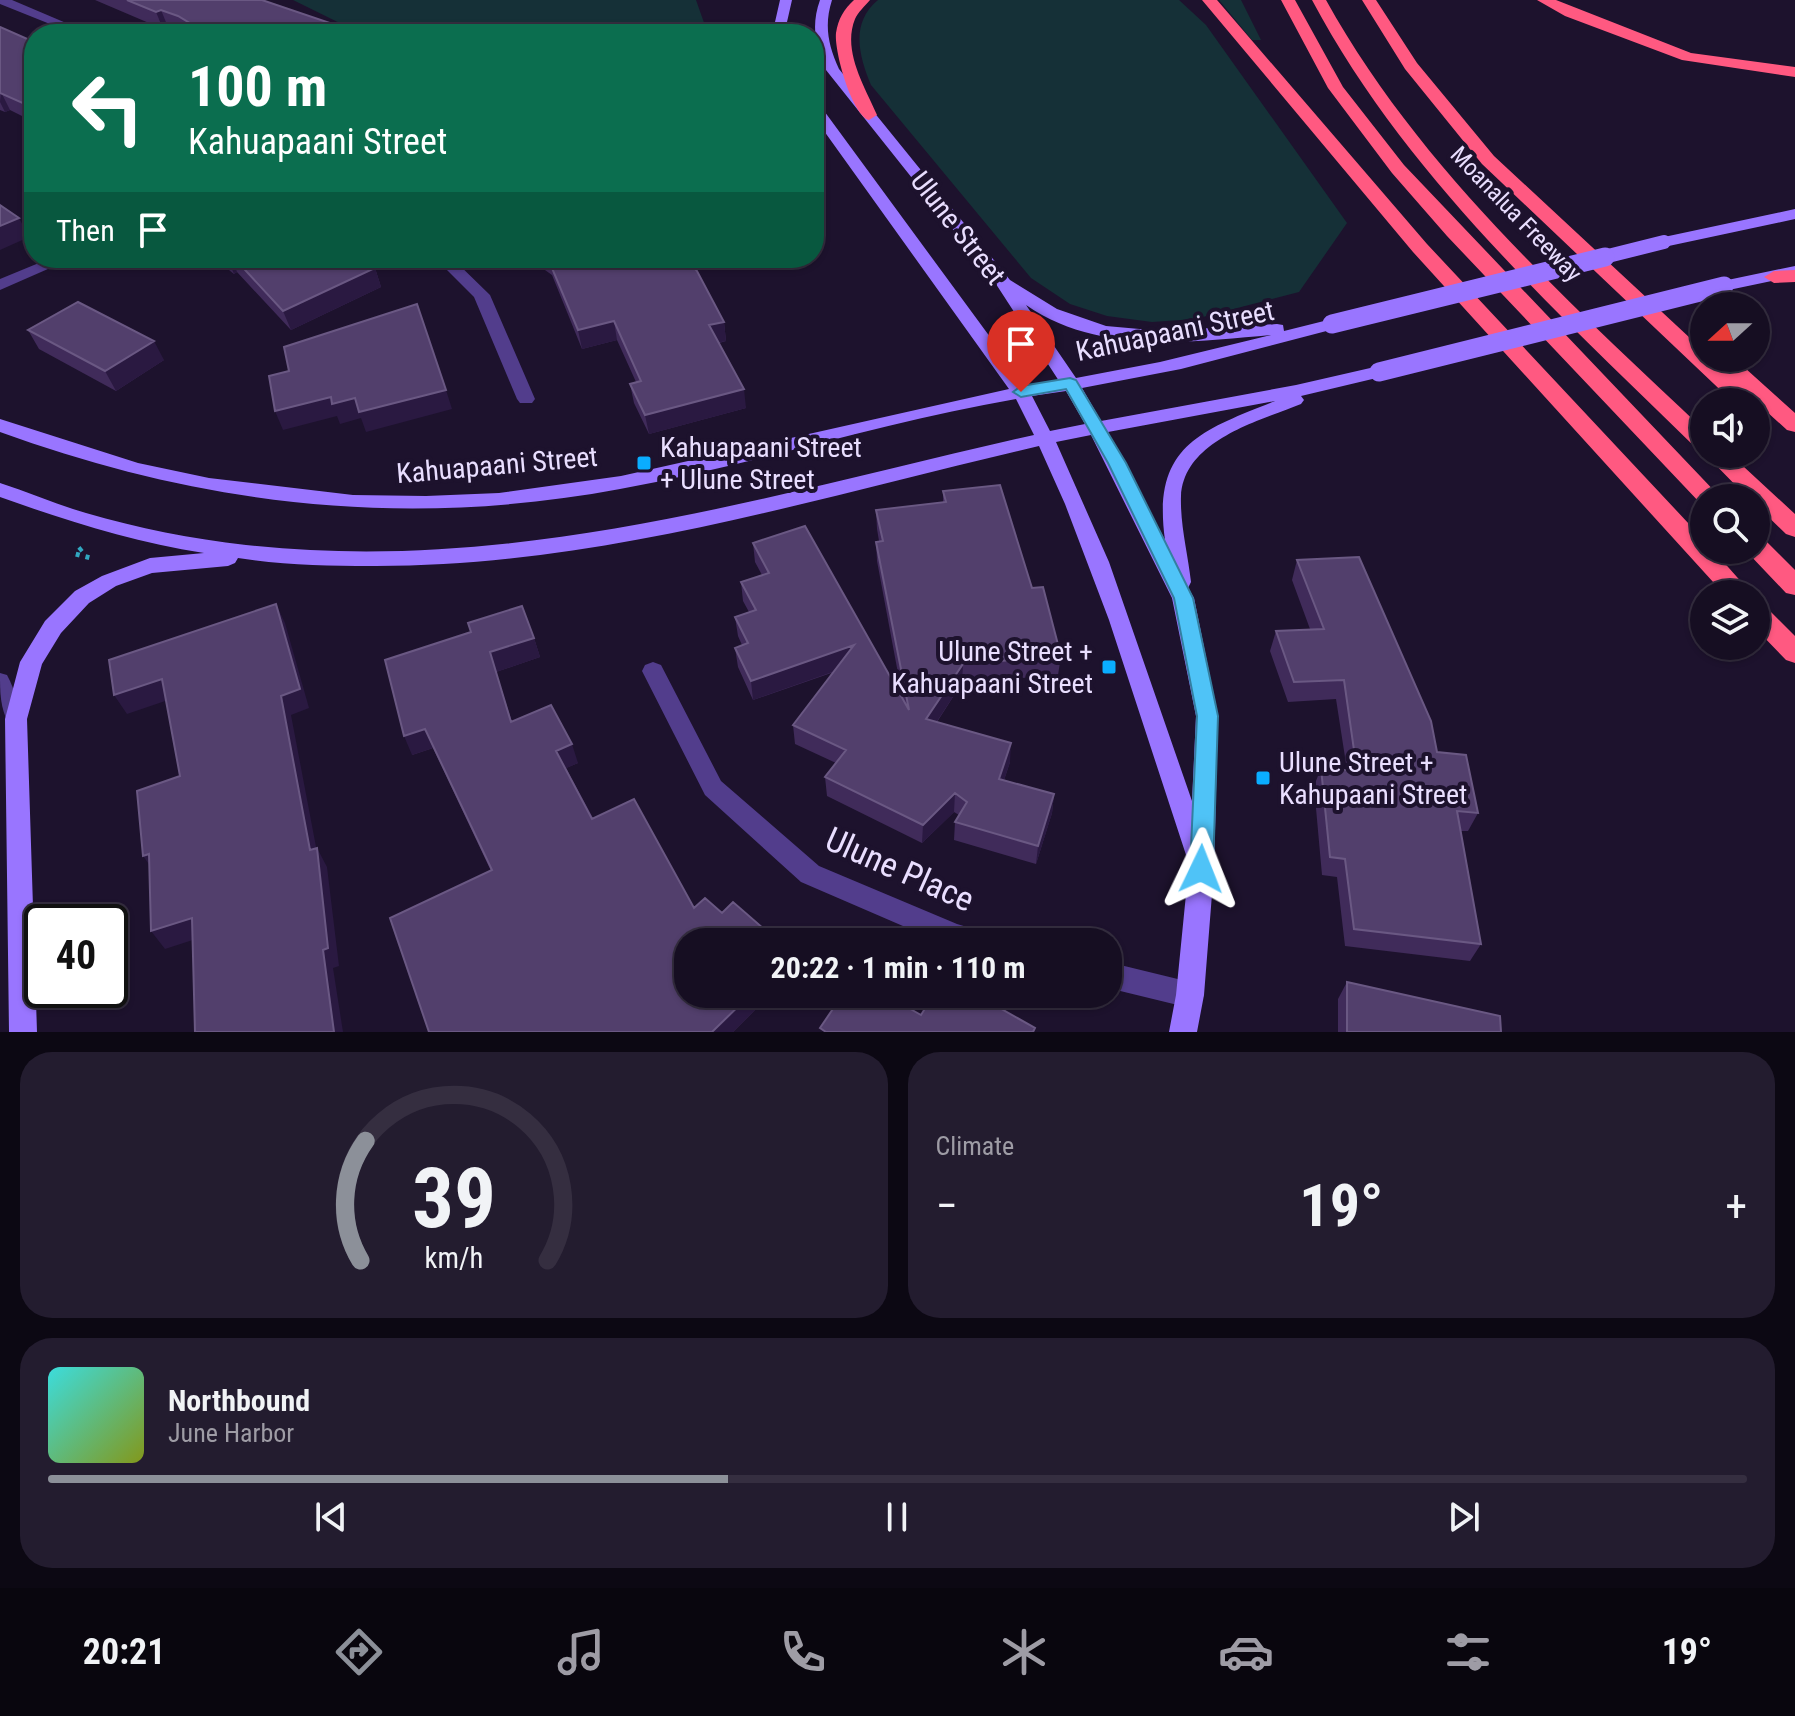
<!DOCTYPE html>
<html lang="en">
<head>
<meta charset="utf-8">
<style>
	body { margin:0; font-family:"Roboto Condensed",sans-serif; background:#231c2f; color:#f1f3f6; height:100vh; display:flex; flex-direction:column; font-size:30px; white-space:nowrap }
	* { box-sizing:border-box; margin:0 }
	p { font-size:26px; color:#9e9ca5 }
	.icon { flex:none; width:44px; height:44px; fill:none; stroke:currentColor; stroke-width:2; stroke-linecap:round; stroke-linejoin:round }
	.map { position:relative; height:1032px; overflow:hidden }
	.details { display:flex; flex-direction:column; gap:20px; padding:20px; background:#0c0813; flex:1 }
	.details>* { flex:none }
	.banner { position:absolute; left:24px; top:24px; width:800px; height:244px; border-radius:32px; box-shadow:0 2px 6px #0004,0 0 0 2px #352e40; background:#0b6e4f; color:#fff; overflow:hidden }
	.needle { width:52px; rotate:249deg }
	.controls { position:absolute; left:1690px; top:292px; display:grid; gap:16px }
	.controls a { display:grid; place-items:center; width:80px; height:80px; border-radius:50%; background:#160e22; box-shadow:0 2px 6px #0004,0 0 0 2px #352e40; font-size:40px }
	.speed { position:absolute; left:24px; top:904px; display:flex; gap:16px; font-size:40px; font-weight:700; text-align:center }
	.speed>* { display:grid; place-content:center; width:104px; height:104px; border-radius:50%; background:#160e22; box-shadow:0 2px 6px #0004,0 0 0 2px #352e40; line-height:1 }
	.speed .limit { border:4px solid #111; border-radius:12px; background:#fff; color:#111 }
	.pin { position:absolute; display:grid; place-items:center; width:68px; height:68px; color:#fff; margin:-82px -34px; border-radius:50% 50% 50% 0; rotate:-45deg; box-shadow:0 0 8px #0007 }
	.pin .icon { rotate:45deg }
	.me { position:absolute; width:88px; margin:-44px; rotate:2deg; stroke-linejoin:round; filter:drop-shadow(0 0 6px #0008) }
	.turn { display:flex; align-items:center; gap:28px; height:168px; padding:0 32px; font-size:36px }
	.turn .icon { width:104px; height:104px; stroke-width:2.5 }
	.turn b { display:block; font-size:56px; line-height:68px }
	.then { display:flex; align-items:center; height:76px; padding:0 32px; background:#0003; gap:16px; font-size:30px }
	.big { font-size:60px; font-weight:700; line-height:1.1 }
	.details .tile { flex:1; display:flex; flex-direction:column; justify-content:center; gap:12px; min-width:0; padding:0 28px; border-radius:32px; background:#231c2f }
	.details .dial { align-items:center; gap:0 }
	.dial svg { height:208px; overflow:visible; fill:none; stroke:#352e40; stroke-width:7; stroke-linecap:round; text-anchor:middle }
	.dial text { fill:#f1f3f6; stroke:none }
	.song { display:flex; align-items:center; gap:24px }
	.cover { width:96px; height:96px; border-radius:12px; background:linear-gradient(135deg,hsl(180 70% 55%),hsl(70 70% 35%)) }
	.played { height:8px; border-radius:4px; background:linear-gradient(90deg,#8c9099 40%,#352e40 40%) }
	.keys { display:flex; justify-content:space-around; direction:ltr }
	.heat { display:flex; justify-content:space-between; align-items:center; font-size:44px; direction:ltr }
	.details .tiles { flex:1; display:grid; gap:20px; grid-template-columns:1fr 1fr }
	.tile:last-child { grid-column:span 2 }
	.trip { position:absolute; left:674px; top:928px; width:448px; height:80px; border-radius:32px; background:#160e22; box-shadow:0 2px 6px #0004,0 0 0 2px #352e40; font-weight:700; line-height:80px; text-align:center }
	.tabs { display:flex; height:128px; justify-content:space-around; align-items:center; background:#09060e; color:#9e9ca5 }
	.tabs .icon { width:56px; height:56px }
	.tabs .on { color:#8c9099 }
	.tabs b { font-size:36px; color:#f1f3f6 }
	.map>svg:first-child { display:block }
	.green { fill:#153037 }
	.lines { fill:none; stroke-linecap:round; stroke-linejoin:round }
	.path { stroke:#31a7c0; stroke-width:5; stroke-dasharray:4 6; stroke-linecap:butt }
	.lane { fill:#523d8c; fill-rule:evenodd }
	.street { fill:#523d8c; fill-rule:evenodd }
	.secondary { fill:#9975ff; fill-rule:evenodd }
	.highway { fill:#ff5981; fill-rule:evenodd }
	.secondary-bridge-far1 { stroke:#9975ff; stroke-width:14 }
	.secondary-bridge { stroke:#9975ff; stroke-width:19 }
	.wall { fill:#402b5a }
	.shaded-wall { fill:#2a1941 }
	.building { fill:#523f6c; stroke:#6a5883; stroke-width:2 }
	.route { fill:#4fc3f7; stroke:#337fa1; stroke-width:2 }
	.poi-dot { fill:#0aadff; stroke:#1d122d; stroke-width:3 }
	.labels { text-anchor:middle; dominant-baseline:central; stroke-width:8; stroke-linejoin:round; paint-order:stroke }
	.far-street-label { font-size:24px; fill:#e9deff; stroke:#1d122d }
	.street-label { font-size:28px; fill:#e9deff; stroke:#1d122d }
	.poi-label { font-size:28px; fill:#e9deff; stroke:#1d122d; text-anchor:start }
	.near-street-label { font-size:34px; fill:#e9deff; stroke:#1d122d }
</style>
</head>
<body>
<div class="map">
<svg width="1795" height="1032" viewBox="0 0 1795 1032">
	<rect width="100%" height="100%" fill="#1d122d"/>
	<path class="green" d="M293,0H696L708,34H362Z
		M878,0H1179L1206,25L1347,223L1299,292L1195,319L1152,322L1107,316L1070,304L1031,278L871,85C859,56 850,23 878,0Z
		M1219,0H1241L1261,40H1252Z"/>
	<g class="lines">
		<path class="path" d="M82,548L75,554L91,558"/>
		<path class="lane" d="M0,673L7,675L10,681L26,719L23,725L16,727L9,725C0,707 0,693 0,673Z"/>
		<path class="street" d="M0,0H12L92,34H75L0,4Z
			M51,258H73L0,290V279Z
			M435,258H452L490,295L535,399L532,403H520L517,399L474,297Z
			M653,662L661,665L721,781L819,866L957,924L987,933L991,942H940L801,882L705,795L642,671L645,665Z
			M1108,962L1190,982L1200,986L1204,995L1200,1004L1190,1008L1108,988Z"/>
		<path class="secondary" d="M780,0H792L787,22L789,34H777L775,22Z
			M820,0H832C824,25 828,45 839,69L1010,280L1057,309L1106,326L1162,331L1277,324L1283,325L1284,331L1332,319L1341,324L1338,328L1181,369L1082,388L1101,421L1296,385L1379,366L1388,372L1385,376L1301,396L1304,400L1301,404C1259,421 1184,440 1181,496C1180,525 1188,554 1191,582L1188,588L1194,598L1218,716L1214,869L1204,995L1197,1032H1169L1176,995L1189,864L1109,620L1065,504L1039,446C818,497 601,567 371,566C327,566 282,565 238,558L235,563L228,566L152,573L116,586L89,603L61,633L42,664L27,719L37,1032H9L5,719L20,662L45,621L75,591L102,576L150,558L204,553C133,542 67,521 0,497V483C29,492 57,505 86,513C138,528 192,539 246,545C519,575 771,494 1034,435L1016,399C882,422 753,465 620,489C405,529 204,506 0,432V419L138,463L209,478L353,495L426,496L499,493L621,476L1009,389L814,117V103L819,104L1026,386L1059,381L994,281L826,70C815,46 811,25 820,0ZM1026,305C1098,355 1190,342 1271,335L1160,362L1076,378ZM1066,391L1085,424L1050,431L1032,396ZM1275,401C1199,431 1152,447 1165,540L1108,432ZM1091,435L1172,598L1196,716L1192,801L1109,562L1056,442Z
			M1795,209V219L1664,247L1656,242L1664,237Z
			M1795,266V276L1724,291L1716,286L1718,282Z"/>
		<path class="highway" d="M854,0H870C865,6 858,12 855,19C842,51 865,87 877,115L869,120C852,115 834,51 836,33C838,19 844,9 854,0Z
			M1202,0H1217L1427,244L1704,540V550H1713L1752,594H1724L1413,252Z
			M1281,0H1295L1343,87L1404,165L1721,498H1704V505L1701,504L1447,236L1392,173L1328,88Z
			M1312,0H1326C1419,168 1566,299 1704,430V451L1696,448C1556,311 1405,175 1312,0Z
			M1362,0H1376L1417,63L1494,156L1704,351V358H1712L1727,372L1737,366L1745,368L1795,413V432L1787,430L1756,402H1733L1482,164L1405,69Z
			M1537,0H1556L1691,53L1795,67V77L1682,60L1565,16Z
			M1795,270V282L1774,283L1764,277L1774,271Z
			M1705,454H1730L1795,514V537L1786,534L1756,505V498H1748Z
			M1756,537L1765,540L1795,570V595L1786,593L1747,552L1746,550H1756Z
			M1756,603L1765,606L1795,636V663L1786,660L1756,629Z"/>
		<path class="secondary-bridge-far1" d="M1596,259L1664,242"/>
		<path class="secondary-bridge" d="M1332,324L1605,257
			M1379,372L1724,286"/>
	</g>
	<path class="wall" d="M95,0H262L334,34H186L168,27L163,29Z
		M0,27L34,42V122L10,110L5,112L0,110Z
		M214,258H364L375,268L381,287L291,330L237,272L234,274Z
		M528,258H685L724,322L726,341L719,343L746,408L649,434L634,403L630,384L636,382L617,340L582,349L552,275Z
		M28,330L164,360L116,391L39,349Z
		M943,491L1032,588L1061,656L1058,675L962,683L937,722L1010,762L1004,780L1054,794L1052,813L1036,864L954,840L955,822L959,815L954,812L922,843L827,796L825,777L836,763L795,744L793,725L834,672L753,700L738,667L735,648L742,645L738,636L735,617L749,612L743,601L741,582L762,575L755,562L753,543L903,700L877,561L876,542L879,541L877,529L876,510L943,503Z
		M1297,560L1437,752L1478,813L1468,831H1461L1481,944L1470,961L1345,946L1337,877L1322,875L1314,786L1321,768L1347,770L1336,699L1288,702L1270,651L1276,631L1310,629L1292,580Z
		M471,632L534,638L540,657L496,672L512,722L578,763L566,768L688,994H771L733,1032L491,871L433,748L412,755Z
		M1347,982L1501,1032H1338V999Z"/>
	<path class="shaded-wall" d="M161,10L168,27L163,29L156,12Z
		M330,23L334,34H302Z
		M1,92L10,110L5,112L0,102Z
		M34,102V119L27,105Z
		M19,218L29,237L0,250V226Z
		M227,258H232L237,272L234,274Z
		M375,268L381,287L291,330L283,311Z
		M614,321L617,340L582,349L578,330Z
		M724,322L726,341L711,344L709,325Z
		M154,341L164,360L116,391L105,371Z
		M744,389L746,408L649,434L645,415Z
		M446,390L452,409L366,432L361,418L340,424L337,416L283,430L275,411L331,397L355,398Z
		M276,604L285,623L309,708L291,715L317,852V848L327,867L339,966L333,968L343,1032H334L310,850L281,696Z
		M534,638L540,657L496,672L490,652Z
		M854,645L855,664L753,700L751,681Z
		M963,664L962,683L926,738V719Z
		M162,679L174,698L127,714L114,695Z
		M425,729L433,748L412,755L404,736Z
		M1011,743L1010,762L998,798L999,779Z
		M572,744L578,763L562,770L556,751Z
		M955,793L954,812L922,843L923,825Z
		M1054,794L1052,813L1036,864L1038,846Z
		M149,854L156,874L143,856Z
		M192,918L205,936L165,949L151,931Z
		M751,994H771L733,1032H712Z"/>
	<path class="building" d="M127,0H262L330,23L302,34H208L178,16L161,10L156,12Z
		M0,27L34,42V102L27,105L0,93Z
		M0,205L19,218L0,226Z
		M234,258H364L375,268L283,311Z
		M551,258H685L697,271L724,322L709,325L744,389L645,415L630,384L641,381L614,321L578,330L549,261L553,260Z
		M78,302L154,341L105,371L28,330Z
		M417,304L446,390L359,412L355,398L332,404L331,397L275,411L269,376L289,371L284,347Z
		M1000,485L1032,588L1043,587L1061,656L963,664L926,719L1011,743L999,779L1054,794L1038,846L955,822L967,802L955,793L923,825L825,777L846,750L793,725L854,645L751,681L735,648L748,643L735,617L756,610L741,582L769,573L753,543L805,526L909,710L876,542L883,541L876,510L946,502L943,491Z
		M1359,557L1431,721L1437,752L1466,755L1478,813L1457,811L1481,944L1354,929L1345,859L1330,857L1321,768L1357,771L1344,680L1294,682L1276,631L1324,629L1297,560Z
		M276,604L300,689L281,696L310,850L317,848L328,948L323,950L334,1032H195L192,918L151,931L149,854L143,856L137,791L180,776L162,679L114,695L109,660Z
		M522,606L534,638L490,652L511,722L551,705L572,744L556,751L592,819L634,799L694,908L705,898L722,913L733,902L779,942H688V994H751L712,1032H429L390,918L492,870L425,729L404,736L385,660L471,632L468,623Z
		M1347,982L1500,1016L1501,1032H1347Z
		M843,994H884L921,1015L934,994H975L1035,1028L1033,1032H826L820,1028Z"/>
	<path class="route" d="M1070,378L1076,380L1126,463L1193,598L1218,716L1213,869L1209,876L1201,879L1193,876L1190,869L1197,716L1174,598L1108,463L1066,389L1021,397L1013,392L1021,386Z"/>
	<g class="poi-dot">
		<rect x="636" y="455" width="16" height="16" rx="4"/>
		<rect x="1101" y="659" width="16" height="16" rx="4"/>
		<rect x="1255" y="770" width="16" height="16" rx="4"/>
	</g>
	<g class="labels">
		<g class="far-street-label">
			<text transform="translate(1516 214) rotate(46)">Moanalua Freeway</text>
		</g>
		<g class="street-label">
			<text transform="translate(958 228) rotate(52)">Ulune Street</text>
			<text transform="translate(1175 331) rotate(-12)">Kahuapaani Street</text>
			<text transform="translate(497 465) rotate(-5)">Kahuapaani Street</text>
		</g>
		<g class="poi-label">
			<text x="660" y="447">Kahuapaani Street<tspan x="660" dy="32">+ Ulune Street</tspan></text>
			<text x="1093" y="651" text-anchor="end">Ulune Street +<tspan x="1093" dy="32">Kahuapaani Street</tspan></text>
			<text x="1279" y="762">Ulune Street +<tspan x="1279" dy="32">Kahupaani Street</tspan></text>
		</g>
		<g class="near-street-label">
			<text transform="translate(900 869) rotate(24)">Ulune Place</text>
		</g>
	</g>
</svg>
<div class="controls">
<a><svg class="needle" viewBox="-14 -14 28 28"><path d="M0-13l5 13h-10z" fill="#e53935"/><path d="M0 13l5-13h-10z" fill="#9e9ca5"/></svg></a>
<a><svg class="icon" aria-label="sound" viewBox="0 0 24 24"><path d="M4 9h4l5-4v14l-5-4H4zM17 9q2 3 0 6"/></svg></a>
<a><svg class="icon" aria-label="search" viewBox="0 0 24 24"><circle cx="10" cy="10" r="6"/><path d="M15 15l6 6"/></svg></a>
<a><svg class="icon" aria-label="layers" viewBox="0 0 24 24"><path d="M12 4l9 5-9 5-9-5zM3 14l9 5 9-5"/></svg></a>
</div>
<div class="speed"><div class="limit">40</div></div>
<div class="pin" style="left:1021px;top:392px;background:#d93025"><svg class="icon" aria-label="arrive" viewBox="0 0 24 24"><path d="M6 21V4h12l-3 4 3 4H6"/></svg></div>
<svg class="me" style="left:1201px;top:869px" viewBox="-20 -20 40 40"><path d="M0-17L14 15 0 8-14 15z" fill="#4fc3f7" stroke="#fff" stroke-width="4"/></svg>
<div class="trip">20:22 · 1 min · 110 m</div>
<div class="banner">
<div class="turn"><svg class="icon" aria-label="left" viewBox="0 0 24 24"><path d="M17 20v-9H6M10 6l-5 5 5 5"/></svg><div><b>100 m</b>Kahuapaani Street</div></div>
<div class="then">Then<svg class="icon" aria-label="arrive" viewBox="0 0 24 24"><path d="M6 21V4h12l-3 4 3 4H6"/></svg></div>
</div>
</div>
<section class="details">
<div class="tiles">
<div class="tile dial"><svg viewBox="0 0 100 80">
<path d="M14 69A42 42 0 1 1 86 69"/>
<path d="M14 69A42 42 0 0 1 16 23" stroke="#8c9099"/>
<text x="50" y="56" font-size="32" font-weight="700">39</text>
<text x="50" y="72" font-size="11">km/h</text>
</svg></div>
<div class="tile"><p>Climate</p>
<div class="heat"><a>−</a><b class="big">19°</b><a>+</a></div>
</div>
<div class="tile">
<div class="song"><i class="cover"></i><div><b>Northbound</b><p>June Harbor</p></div></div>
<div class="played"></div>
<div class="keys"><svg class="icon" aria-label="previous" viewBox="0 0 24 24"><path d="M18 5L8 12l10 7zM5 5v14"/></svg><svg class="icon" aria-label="pause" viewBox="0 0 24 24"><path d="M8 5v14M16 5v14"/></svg><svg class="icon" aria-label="next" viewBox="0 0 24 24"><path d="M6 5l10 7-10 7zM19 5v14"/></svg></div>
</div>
</div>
</section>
<nav class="tabs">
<b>20:21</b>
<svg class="icon on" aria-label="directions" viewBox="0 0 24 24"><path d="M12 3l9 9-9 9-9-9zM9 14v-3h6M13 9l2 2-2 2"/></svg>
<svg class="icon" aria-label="music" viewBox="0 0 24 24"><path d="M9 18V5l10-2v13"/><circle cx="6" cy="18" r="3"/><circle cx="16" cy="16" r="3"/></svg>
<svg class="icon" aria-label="phone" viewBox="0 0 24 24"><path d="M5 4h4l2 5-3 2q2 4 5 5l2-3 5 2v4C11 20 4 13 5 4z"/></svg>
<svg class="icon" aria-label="climate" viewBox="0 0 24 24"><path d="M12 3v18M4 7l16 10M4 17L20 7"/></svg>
<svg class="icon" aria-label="car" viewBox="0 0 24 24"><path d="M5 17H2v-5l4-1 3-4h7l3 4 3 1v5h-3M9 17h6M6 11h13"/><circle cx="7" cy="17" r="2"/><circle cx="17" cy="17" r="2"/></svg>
<svg class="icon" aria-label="filters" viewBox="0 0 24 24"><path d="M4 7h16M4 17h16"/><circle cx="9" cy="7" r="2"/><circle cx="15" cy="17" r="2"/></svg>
<b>19°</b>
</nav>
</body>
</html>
